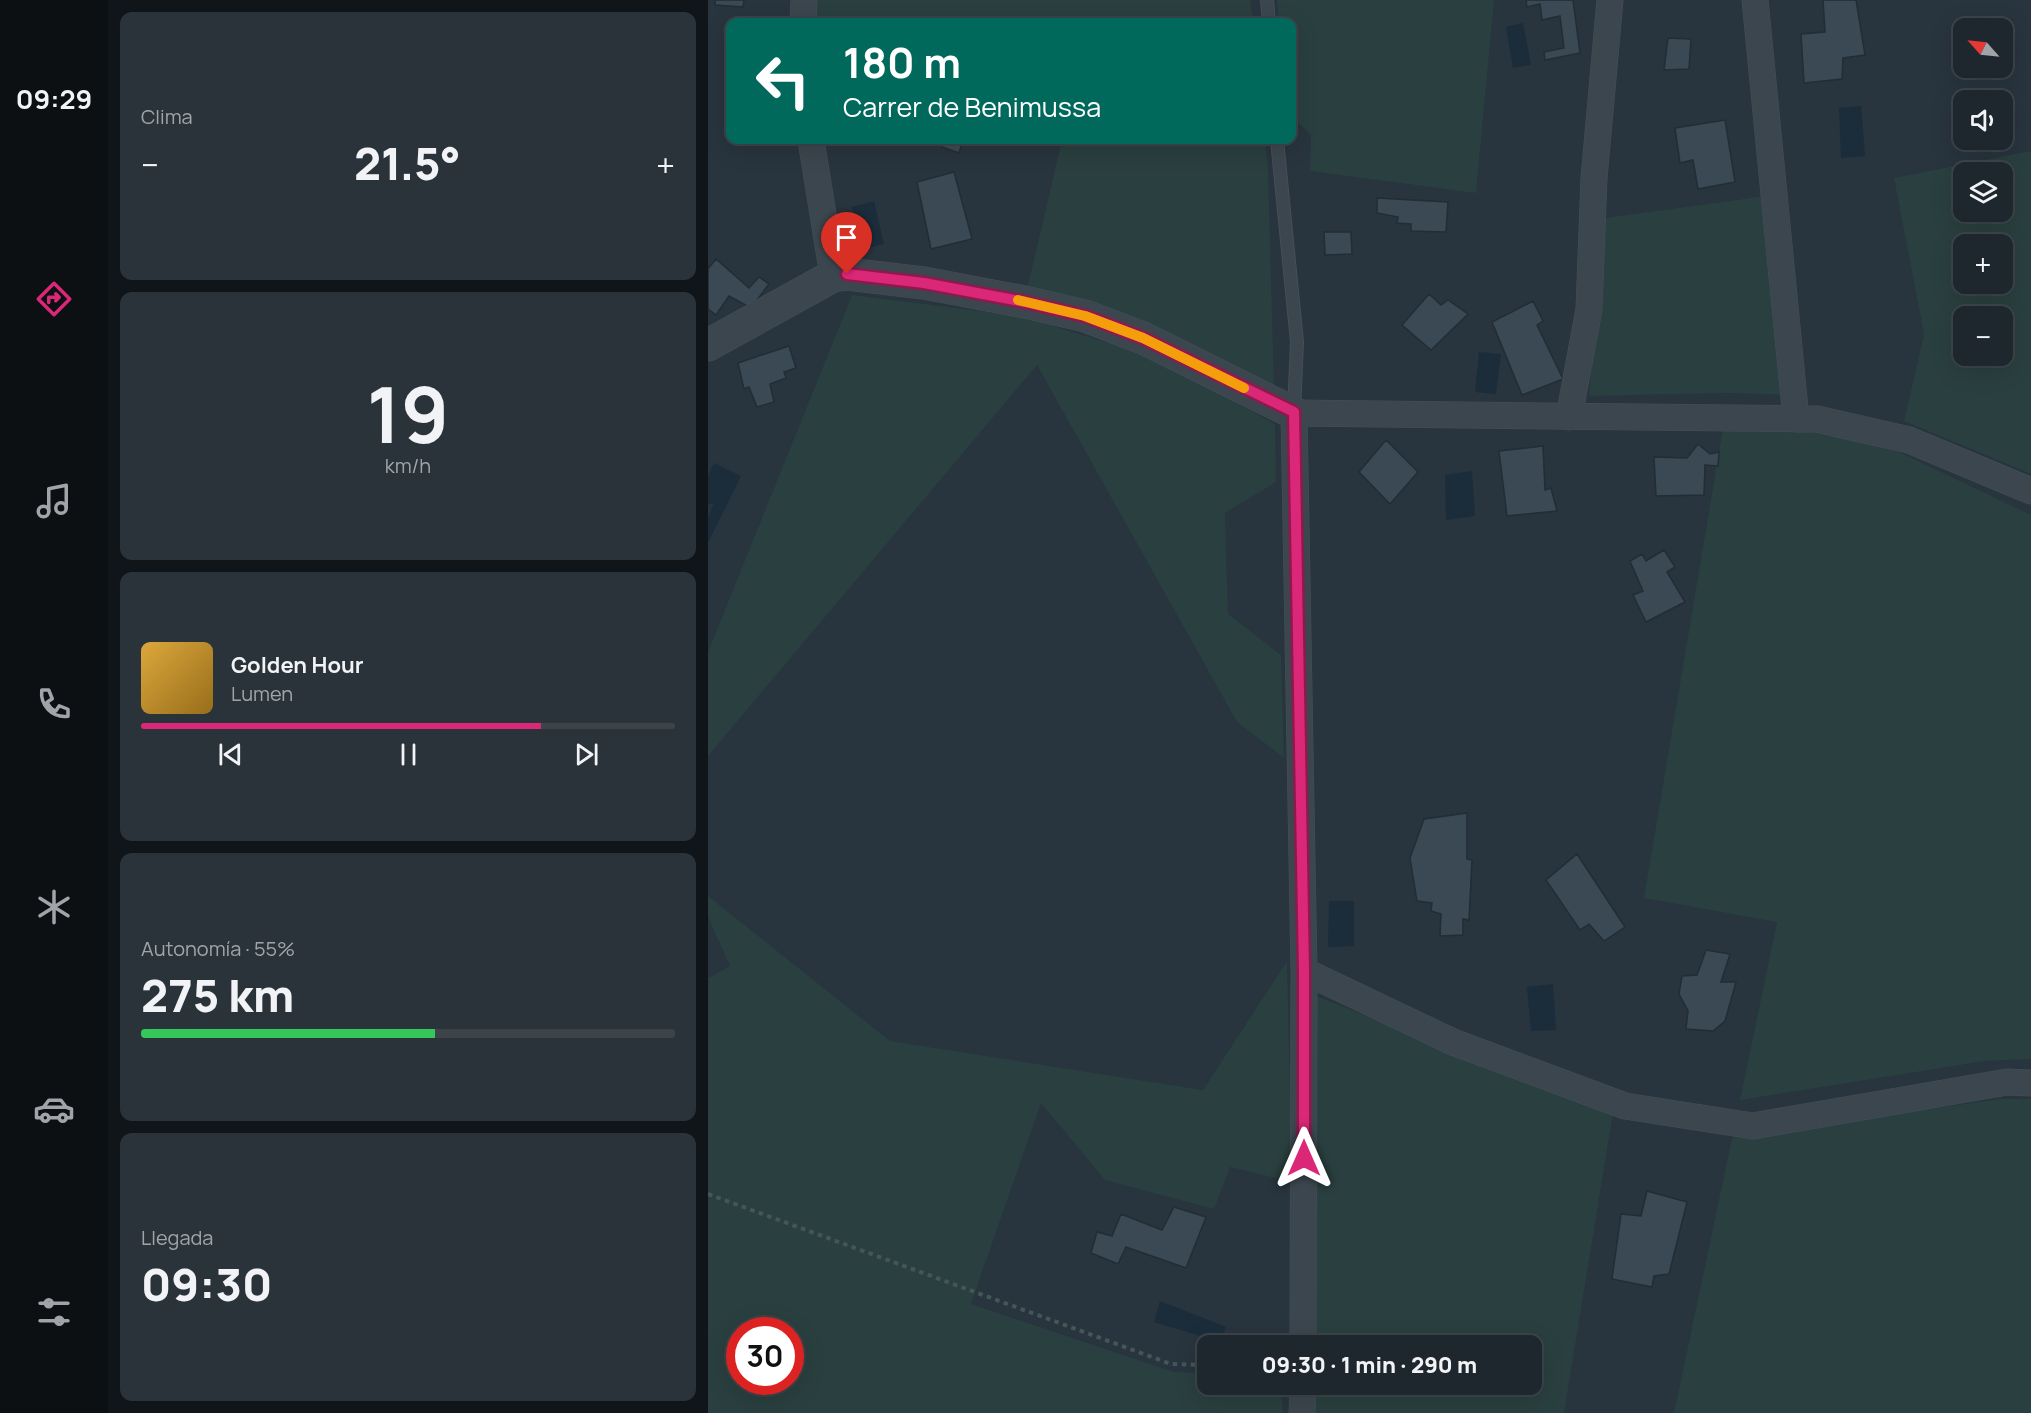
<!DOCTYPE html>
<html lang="es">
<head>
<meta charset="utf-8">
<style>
	body { margin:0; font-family:Manrope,sans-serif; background:#2b333a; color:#f1f3f6; height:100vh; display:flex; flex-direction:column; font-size:22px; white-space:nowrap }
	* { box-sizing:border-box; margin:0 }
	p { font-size:20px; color:#a1a5aa }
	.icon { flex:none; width:33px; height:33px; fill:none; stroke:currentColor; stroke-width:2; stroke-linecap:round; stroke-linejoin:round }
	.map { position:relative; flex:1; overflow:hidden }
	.details { display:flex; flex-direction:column; gap:12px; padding:12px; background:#101519; width:600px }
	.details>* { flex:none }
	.hud { position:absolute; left:18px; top:18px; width:570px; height:126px; border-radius:12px; box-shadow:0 6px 24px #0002,0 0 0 2px #3c444a; background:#00695c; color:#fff; overflow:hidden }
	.needle { width:39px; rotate:297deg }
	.controls { position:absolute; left:1245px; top:18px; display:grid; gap:12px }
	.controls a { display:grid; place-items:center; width:60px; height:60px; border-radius:12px; background:#1e272e; box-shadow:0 6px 24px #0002,0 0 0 2px #3c444a; font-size:30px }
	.speed { position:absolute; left:18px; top:1317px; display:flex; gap:12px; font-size:30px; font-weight:700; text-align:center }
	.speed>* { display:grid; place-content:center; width:78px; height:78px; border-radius:50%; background:#1e272e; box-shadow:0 6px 24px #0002,0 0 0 2px #3c444a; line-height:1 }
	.speed .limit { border:9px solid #d22; background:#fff; color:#111 }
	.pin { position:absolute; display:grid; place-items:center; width:51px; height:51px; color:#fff; margin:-62px -26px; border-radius:50% 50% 50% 0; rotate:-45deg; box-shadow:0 0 6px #0007 }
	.pin .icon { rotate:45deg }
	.me { position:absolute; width:66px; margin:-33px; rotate:0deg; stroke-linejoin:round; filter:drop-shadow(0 0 4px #0008) }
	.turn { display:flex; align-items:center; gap:21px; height:126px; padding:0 18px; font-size:27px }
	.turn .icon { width:78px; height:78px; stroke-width:2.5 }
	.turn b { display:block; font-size:42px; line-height:51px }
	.big { font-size:45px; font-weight:800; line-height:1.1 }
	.details .widget { flex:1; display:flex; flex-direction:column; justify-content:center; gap:9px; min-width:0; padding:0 21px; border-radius:12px; background:#2b333a }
	.details .dial { align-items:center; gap:0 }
	.dial b { font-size:78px; line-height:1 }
	.song { display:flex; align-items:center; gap:18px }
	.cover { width:72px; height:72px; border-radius:9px; background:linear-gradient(135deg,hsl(40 70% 55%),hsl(40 70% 35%)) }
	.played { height:6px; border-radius:3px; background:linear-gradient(90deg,#db2777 75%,#3c444a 75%) }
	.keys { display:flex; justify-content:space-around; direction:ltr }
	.heat { display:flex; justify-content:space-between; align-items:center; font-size:33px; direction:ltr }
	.charge { height:9px; border-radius:4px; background:linear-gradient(90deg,#34c759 55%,#3c444a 0) }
	.trip { position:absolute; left:489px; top:1335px; width:345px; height:60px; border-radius:12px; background:#1e272e; box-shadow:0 6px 24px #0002,0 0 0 2px #3c444a; font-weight:800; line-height:60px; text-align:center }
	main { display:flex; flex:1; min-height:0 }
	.tab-bar { display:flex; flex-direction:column; width:108px; justify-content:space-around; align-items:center; background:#0c1012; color:#a1a5aa }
	.tab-bar .icon { width:42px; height:42px }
	.tab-bar .on { color:#db2777 }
	.tab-bar b { font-size:27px; color:#f1f3f6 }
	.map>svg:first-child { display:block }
	.green { fill:#2a3f3f; fill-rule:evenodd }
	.water { fill:#1b2d3b }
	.building { fill:#3a4954; stroke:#222d35; stroke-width:1.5 }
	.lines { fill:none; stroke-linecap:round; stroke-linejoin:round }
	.service-casing { stroke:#454f57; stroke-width:14 }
	.minor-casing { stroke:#454f57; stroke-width:27 }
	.tertiary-casing { stroke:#454f57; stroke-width:33 }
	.path { stroke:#435756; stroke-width:4; stroke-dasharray:4.5 4.5; stroke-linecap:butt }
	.service { stroke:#3c464e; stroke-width:12 }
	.minor { stroke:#3c464e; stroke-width:26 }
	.tertiary { stroke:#3c464e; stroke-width:32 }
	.route-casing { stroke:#8e194d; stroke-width:15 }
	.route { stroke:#db2777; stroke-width:10 }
	.slow { stroke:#f59e0b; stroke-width:10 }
</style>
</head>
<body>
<main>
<nav class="tab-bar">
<b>09:29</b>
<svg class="icon on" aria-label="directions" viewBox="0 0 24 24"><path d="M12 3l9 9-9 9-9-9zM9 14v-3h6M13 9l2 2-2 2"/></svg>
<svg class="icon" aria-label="music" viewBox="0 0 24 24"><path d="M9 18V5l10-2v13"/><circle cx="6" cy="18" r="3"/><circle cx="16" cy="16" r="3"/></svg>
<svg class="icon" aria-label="phone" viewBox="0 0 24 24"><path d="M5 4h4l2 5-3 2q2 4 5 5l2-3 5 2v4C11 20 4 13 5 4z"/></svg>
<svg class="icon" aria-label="climate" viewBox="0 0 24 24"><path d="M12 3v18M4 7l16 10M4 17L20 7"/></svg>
<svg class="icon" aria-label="car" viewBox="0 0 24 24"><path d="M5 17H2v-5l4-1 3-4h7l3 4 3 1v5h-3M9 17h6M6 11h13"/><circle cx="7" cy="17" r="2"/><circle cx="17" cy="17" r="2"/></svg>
<svg class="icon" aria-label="filters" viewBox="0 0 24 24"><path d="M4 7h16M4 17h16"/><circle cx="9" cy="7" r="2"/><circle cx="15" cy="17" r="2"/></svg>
</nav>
<section class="details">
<div class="widget"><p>Clima</p>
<div class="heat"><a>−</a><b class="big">21.5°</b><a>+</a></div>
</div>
<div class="widget dial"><b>19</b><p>km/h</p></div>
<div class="widget">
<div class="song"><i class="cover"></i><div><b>Golden Hour</b><p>Lumen</p></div></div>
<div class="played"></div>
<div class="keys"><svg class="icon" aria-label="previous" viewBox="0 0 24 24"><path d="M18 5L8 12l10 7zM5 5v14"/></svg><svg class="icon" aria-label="pause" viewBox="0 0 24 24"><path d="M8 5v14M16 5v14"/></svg><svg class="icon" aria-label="next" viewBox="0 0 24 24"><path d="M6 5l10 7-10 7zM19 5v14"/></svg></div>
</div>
<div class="widget"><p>Autonomía · 55%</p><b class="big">275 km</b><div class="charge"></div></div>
<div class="widget"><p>Llegada</p><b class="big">09:30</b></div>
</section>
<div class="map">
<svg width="1323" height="1413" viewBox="0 0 1323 1413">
	<rect width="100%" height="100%" fill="#28343e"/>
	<path class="green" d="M107,0H542L545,22H105Z
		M569,0H786L768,193L602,171L603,134L584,118V22H570Z
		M354,140H557L560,166L566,386L320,285Z
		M1323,151V474L1196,421L1216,334L1186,178ZM1256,172H1294V212H1256ZM1256,244H1294V284H1256ZM1256,316H1294V356H1256Z
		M1058,196L1077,395L1021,393L881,396L897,218Z
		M144,295L313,316L446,357L567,424L568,482L517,513L520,614L573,655L576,758L529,722L329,365L0,756V652Z
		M1015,428L1119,433L1191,452L1323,515V1059L1277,1061L1032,1100L1069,922L936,898Z
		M0,896L182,1041L495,1090L579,961L584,1182L522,1167L506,1209L397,1180L333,1103L263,1304L466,1372L499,1373L500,1384L573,1385L575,1413H0V978L22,966L0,917ZM32,1330H82V1382H32Z
		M603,994L905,1113L856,1413H606L604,1385L824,1384V1346L603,1345Z
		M1291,1099H1323V1413H966L1024,1138Z"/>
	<path class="water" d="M815,23L823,65L805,68L798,27Z
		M1153,106L1157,156L1133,158L1131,108Z
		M166,201L176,244L152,250L144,207Z
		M771,352L793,354L788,394L767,392Z
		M6,463L33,476L0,543V517L6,503L0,504V476Z
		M764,471L767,516L738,520L737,475Z
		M621,901H646V946L620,947Z
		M845,984L848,1030L823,1031L819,987Z
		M452,1301L518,1327L512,1342L446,1322Z"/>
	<path class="building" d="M7,0H36L35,7L7,5Z
		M818,0H865L872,53L837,60L836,52L856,48L852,16L834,20L832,4L819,7Z
		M1115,0H1148L1157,55L1135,58L1134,79L1096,83L1093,34L1117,32Z
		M960,38L983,39L981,69L956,70Z
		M1017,120L1027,182L990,189L985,160L972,163L967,128Z
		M237,140H255L251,153L234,147Z
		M246,172L264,239L223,249L209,182Z
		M669,198L740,202L738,232L703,231V224L689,223L690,217L669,213Z
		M616,232H643L644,254L617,255Z
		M8,259L41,288L51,277L61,284L43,308L21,296L8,315L0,309V269Z
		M721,294L733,305L740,300L760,314L723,350L694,325Z
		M825,301L835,321L829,325L855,379L814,395L784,322Z
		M81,346L88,368L76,372L78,378L62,384L66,402L49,407L41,387L36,389L30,363Z
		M678,440L710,472L682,504L651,472Z
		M990,444L1002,454L1011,452L1010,466L997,465L996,495L948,496L946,457L979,458Z
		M835,446L837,490L843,488L849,511L799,516L791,451Z
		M956,550L967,567L959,572L977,602L938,622L925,595L935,591L922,561L934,554L938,561Z
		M759,813V859L764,860L761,920L755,919V935L732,936L733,914L723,911L724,903L709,901L702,858L716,819Z
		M869,854L917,927L896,941L881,924L872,930L838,880Z
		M998,950L1022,954L1013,982H1028L1017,1021L1005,1031L978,1029L980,1011L971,994L974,976L989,975Z
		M939,1191L979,1202L961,1274L946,1276L944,1287L904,1279L913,1214L933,1216Z
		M466,1207L498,1217L478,1268L418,1247L410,1264L383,1253L389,1232L404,1236L413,1214L454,1230Z"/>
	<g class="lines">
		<g class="service-casing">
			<path id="service" d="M559,0L561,22
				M569,140L589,342L586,411"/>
		</g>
		<g class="minor-casing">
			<path id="minor" d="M1047,0L1088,419
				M95,22L96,0
				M103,140L125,276
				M861,417L881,309L886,178L902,0
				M596,971L745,1042L917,1106L1045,1126L1299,1082L1323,1083
				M595,1346L596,971L586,413L1109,419L1201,440L1323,491
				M594,1413L595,1384"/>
		</g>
		<g class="tertiary-casing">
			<path id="tertiary" d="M0,345L125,276L139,274L216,283L317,302L377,316L435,338L586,413"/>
		</g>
		<path class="path" d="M0,1194L463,1364L500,1365"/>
		<use href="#service" class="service"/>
		<use href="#minor" class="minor"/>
		<use href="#tertiary" class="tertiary"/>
	</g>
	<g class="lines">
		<g class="route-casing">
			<path id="route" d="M139,274L216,283L317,302L377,316L435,338L586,412L596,971V1158"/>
		</g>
		<use href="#route" class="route"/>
		<path class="slow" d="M310,300L377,316L435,338L536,388"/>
	</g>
</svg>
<div class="controls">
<a><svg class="needle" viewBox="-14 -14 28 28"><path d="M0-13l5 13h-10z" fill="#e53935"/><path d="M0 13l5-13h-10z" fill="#a1a5aa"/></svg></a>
<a><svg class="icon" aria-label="sound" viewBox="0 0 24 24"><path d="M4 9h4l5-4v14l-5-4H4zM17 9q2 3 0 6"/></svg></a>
<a><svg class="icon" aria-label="layers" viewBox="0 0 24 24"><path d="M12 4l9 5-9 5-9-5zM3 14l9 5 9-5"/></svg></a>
<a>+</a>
<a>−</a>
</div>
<div class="speed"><div class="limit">30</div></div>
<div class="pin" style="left:139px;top:274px;background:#d93025"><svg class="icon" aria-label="arrive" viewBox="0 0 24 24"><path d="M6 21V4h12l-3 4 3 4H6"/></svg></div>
<svg class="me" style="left:596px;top:1158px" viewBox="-20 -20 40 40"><path d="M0-17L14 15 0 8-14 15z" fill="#db2777" stroke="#fff" stroke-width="4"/></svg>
<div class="trip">09:30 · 1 min · 290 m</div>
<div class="hud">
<div class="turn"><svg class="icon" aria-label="left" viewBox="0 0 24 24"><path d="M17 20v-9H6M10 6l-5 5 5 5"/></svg><div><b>180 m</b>Carrer de Benimussa</div></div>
</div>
</div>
</main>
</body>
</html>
